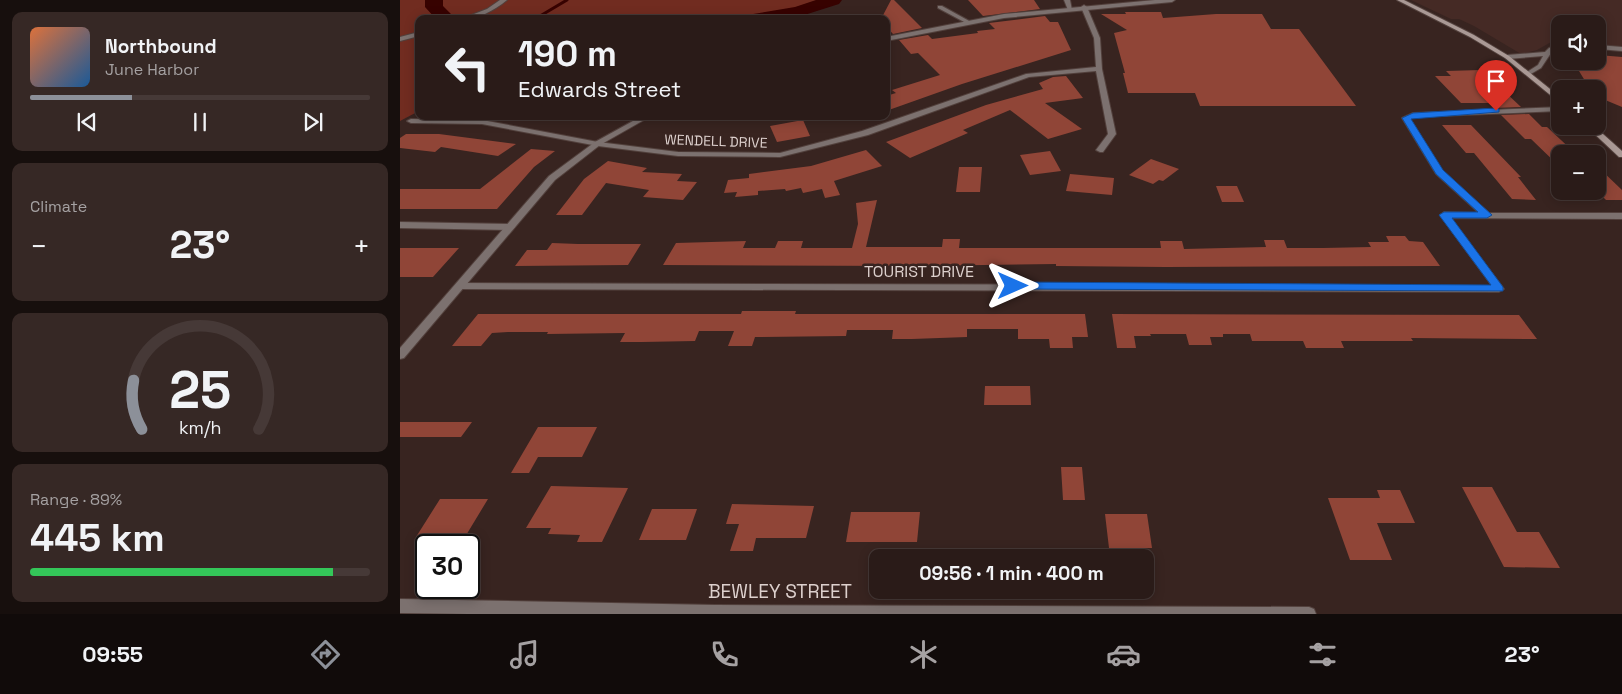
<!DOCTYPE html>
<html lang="en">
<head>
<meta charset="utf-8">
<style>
	body { margin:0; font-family:"Space Grotesk",sans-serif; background:#362825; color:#f1f3f6; height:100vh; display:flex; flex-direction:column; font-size:19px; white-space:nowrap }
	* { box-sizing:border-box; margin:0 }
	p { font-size:16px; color:#a5a1a2 }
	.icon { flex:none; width:28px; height:28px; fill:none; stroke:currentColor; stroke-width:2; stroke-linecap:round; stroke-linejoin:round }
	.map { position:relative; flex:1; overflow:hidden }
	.details { display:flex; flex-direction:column; gap:12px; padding:12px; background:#170f0d; width:400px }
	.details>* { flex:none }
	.top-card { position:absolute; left:15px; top:15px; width:475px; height:105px; border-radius:10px; box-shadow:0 2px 12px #0003,0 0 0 1px #463937; background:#2a1b18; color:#f1f3f6; overflow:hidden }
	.buttons { position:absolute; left:1151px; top:15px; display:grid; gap:10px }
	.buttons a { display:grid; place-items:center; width:55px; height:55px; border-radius:10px; background:#2a1b18; box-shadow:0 2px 12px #0003,0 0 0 1px #463937; font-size:25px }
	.speed { position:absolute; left:15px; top:534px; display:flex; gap:10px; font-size:25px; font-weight:700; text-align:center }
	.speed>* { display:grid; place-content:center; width:65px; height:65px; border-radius:50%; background:#2a1b18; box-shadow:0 2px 12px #0003,0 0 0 1px #463937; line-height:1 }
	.speed .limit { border:2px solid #111; border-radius:8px; background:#fff; color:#111 }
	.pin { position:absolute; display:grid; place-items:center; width:42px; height:42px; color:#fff; margin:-51px -21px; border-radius:50% 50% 50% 0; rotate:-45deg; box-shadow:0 0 5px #0007 }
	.pin .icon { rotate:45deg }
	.me { position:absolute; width:55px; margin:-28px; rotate:90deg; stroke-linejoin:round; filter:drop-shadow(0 0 4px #0008) }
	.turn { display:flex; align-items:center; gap:18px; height:105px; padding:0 20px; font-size:22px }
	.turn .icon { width:65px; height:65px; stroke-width:2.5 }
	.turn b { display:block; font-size:35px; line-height:42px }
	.big { font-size:38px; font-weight:600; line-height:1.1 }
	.details .tile { flex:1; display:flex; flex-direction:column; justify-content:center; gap:8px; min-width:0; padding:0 18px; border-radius:10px; background:#362825 }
	.details .dial { align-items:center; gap:0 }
	.dial svg { height:130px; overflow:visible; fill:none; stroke:#463937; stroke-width:7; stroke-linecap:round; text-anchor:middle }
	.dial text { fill:#f1f3f6; stroke:none }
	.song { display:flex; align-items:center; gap:15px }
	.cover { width:60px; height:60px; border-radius:8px; background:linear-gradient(135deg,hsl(20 70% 55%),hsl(210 70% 35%)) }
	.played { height:5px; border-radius:2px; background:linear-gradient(90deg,#8c9099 30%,#463937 30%) }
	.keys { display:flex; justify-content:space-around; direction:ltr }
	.heat { display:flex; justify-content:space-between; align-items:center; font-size:28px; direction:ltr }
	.charge { height:8px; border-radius:4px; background:linear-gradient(90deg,#34c759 89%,#463937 0) }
	.trip { position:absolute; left:469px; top:549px; width:285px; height:50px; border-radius:10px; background:#2a1b18; box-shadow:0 2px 12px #0003,0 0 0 1px #463937; font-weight:600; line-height:50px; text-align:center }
	.menu { display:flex; height:80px; justify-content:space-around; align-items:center; background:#110b0a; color:#a5a1a2 }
	.menu .icon { width:35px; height:35px }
	.menu .current { color:#8c9099 }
	.menu b { font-size:22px; color:#f1f3f6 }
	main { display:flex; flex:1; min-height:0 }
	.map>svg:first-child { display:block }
	.built { fill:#452a25 }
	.green { fill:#712c20 }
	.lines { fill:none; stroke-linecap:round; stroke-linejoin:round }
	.stream { stroke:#370200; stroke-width:3 }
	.river { fill:#370200; fill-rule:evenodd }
	.building { fill:#904537 }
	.minor-casing { stroke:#52403c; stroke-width:2 }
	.tertiary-casing { stroke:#52403c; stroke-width:2 }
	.secondary-casing { stroke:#52403c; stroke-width:2 }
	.minor { fill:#7c716f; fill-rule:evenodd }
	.tertiary { fill:#7c716f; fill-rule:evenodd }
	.secondary { fill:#aa9995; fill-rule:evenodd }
	.route { fill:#1a73e8; stroke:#114b97 }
	.labels { text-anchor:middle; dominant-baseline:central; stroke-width:5; stroke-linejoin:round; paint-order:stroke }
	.far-street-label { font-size:14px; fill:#ddd0cd; stroke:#382420 }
	.street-label { font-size:16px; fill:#ddd0cd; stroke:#382420 }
	.near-street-label { font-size:19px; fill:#ddd0cd; stroke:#382420 }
</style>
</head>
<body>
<main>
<section class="details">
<div class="tile">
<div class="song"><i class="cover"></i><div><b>Northbound</b><p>June Harbor</p></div></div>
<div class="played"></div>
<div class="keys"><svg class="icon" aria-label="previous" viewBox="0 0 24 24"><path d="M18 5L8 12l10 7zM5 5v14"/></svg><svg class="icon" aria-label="pause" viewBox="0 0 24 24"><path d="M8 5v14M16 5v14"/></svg><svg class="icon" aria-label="next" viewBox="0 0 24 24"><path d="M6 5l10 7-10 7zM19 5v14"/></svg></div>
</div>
<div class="tile"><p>Climate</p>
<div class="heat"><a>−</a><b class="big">23°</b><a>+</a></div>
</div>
<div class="tile dial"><svg viewBox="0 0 100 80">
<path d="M14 69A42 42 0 1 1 86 69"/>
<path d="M14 69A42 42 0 0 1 9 39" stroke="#8c9099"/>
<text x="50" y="56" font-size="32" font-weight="700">25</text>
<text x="50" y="72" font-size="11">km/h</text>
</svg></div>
<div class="tile"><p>Range · 89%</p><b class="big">445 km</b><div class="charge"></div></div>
</section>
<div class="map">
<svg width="1222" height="614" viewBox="0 0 1222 614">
	<rect width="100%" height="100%" fill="#382420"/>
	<path class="built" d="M1011,0H1222V47L1198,45V24H1160V41H1153L1137,50L1121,54L1074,26L1059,19H1051Z"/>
	<path class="green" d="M0,0H433L398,12L403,19H19V111L0,121Z"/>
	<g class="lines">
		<path class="stream" d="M135,19L167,0"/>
		<path class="river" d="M25,0H43V6L56,19H36L25,7Z
			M416,0H442L439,4L398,17L344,19L347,15L395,7Z"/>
	</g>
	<path class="building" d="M491,0H494L522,28L493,34L486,26V19H481Z
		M568,0H634L640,9L583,16Z
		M725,12H761L763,18L816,14H862L871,29H899L956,106H800L795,93H728L723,73H725L714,33L727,30L701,14H726Z
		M645,16L650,22H658L671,50L562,84L486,111V96L496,93L492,90L540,75L518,53L511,54L499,40L528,35L532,39L578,33L577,31L595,29L589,23Z
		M1198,55L1222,57V107L1198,97V89H1190L1179,71L1193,66L1189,61H1198Z
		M1081,70L1104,91L1121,107L1094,108L1089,103H1061L1035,76H1051L1046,71Z
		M666,76L683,98L645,103L682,129L648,139L610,110L563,130L568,133L510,158L486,142L586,105L643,89L639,83L653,77Z
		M1129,114L1142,127H1147L1176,154H1160V167L1131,139H1125L1101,115Z
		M403,120L410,136L377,142L370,126Z
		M1042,125H1071L1121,177H1118L1136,200L1112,199L1074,153H1066Z
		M6,134H39L116,144L98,156L41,147L35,152L0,148V138Z
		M131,149L155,151L134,167L97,209H0V189H80Z
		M466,150L482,166L434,181L440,195L425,198L422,189L403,193L401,188L386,191L385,189L358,191V195L335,197L337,192L324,193L328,180L349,178V174L411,166Z
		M650,151L661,171L630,175L620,155Z
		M751,159L779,169L763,181L759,180L753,184L729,175Z
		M208,161L247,168L242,172L282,174L277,181L297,182L283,200L243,197L249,190L206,183L182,215H156L184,179Z
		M559,167H582L580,192H556Z
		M1198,167L1222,190V200H1206L1198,192Z
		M670,174L714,178L712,195L666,191Z
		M816,186H837L844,202H822Z
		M477,200L466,247H542L543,239H560L559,248H761L760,241H782L784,249L866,247L864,240H884L887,248H923L971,247L968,242H989L986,236H1005L1009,241L1023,242L1040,266L766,267L656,266V264L515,266L263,265L276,243L346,241L343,248H375L378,241H403L401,248H452L458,224L456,203Z
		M152,243L178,244H241L228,265L115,266L127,250H147Z
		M0,248H59L33,277H0Z
		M342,311H396L395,314H685L688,337H672L673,348H650L649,339H618V329H567V337L512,339H492L493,330H447L446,336L355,337L352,346H328L334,331H299L295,341L242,342H220L225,333L147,334L148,332H108L92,333L81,346H52L78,314H341Z
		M712,314L1119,315L1137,339L1011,338L1013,341H941L944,348H906L903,341H852L850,334H823V337H810L812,345H789L786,334H750L751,336H734L736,348H717Z
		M585,386H630L631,405H584Z
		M0,422H72L61,437H0Z
		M138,427H197L182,457H138L129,473H111Z
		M661,467H682L685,500H663Z
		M151,486L228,488L202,542H177L180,535L148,534L151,528H126Z
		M1062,487H1092L1117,532H1139L1160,568L1104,567Z
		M977,490H1000L1015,523H977L992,560H950L928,498H980Z
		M40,499H88L65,537H16Z
		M332,504L414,506L406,538H356L353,551H330L339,524H326Z
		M252,509H297L286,540H239Z
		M451,512H520L517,542H446Z
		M705,514H747L752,548H709Z"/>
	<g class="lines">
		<g class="minor-casing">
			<path id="minor" d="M100,0H107C94,11 78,19 61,19L87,9Z
				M664,0H670L672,10H668Z
				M684,5L687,7L700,38L702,69L716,134L703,152H700L696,150L708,134L696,71L629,77L468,135L380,157L278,156L198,146L82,124L11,123L7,121L11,119L82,120L198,142L278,152L380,153L462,131L626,74L696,67L694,38L681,7Z
				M538,6H542L571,22L566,23L538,8Z
				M19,32V36L0,41V37Z
				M1160,44V48L1151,53L1141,68L1129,75L1126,73L1127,72L1138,65L1143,56L1107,59L1104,57L1107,55L1145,52L1149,48Z
				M1198,45L1222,47V51L1198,49Z
				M1160,107V111L1014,117L1010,119L1042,171L1089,213H1222V219L1050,218L1104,289L1099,292L60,289L55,286L60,283L1092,286L1040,215L1044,212L1079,213L1036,174L1002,118L1013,113Z
				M0,222L111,224L115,227L111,230L0,228Z
				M0,599L315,605L909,607L914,609L916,614H68L0,613Z"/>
		</g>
		<g class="tertiary-casing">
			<path id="tertiary" d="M755,0H775L772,2L604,18L486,41V37L604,14Z
				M242,116H251L200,145L155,180L4,358L0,359V348L149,176L195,142Z"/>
		</g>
		<g class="secondary-casing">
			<path id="secondary" d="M997,0H1004L1074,35L1109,56L1160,97V103L1105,58L1070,37Z
				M1186,126H1194L1222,151V157H1219Z"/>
		</g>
		<use href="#minor" class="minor"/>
		<use href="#tertiary" class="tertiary"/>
		<use href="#secondary" class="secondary"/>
	</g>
	<path class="route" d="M1096,108L1099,109V112L1011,119L1043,170L1092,215L1087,218H1052L1103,287V291L613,289L607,286L613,282L1091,285L1039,215L1044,212H1078L1036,174L1002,118L1013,113Z"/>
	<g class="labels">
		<g class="far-street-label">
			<text transform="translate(316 141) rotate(2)">WENDELL DRIVE</text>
		</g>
		<g class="street-label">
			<text x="519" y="271">TOURIST DRIVE</text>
		</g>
		<g class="near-street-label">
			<text x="380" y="591">BEWLEY STREET</text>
		</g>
	</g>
</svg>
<div class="buttons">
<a><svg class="icon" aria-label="sound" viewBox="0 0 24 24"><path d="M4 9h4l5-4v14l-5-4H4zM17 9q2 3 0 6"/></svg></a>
<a>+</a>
<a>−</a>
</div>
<div class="speed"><div class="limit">30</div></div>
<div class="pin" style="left:1096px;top:111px;background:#d93025"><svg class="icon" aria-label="arrive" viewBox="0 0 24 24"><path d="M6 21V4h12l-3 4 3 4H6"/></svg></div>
<svg class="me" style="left:613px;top:286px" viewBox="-20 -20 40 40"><path d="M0-17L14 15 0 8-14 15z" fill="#1a73e8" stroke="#fff" stroke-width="4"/></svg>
<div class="trip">09:56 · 1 min · 400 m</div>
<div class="top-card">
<div class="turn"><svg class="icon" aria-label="left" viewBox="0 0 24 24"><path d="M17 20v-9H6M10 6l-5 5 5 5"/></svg><div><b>190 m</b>Edwards Street</div></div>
</div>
</div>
</main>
<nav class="menu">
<b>09:55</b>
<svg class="icon current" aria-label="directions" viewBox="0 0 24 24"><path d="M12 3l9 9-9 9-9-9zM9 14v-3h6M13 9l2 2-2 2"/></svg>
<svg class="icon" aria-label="music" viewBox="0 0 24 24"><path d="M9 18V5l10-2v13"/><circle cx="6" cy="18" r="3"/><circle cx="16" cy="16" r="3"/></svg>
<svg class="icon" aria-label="phone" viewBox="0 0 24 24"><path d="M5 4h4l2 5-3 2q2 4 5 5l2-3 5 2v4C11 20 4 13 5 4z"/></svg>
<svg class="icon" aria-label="climate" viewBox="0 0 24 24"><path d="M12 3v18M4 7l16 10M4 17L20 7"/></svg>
<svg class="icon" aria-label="car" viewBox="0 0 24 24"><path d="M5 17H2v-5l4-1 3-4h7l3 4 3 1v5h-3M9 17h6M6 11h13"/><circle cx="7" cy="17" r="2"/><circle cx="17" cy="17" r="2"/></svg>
<svg class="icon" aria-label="filters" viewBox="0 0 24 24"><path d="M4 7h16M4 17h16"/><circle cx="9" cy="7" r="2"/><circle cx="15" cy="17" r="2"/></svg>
<b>23°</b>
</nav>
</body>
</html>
